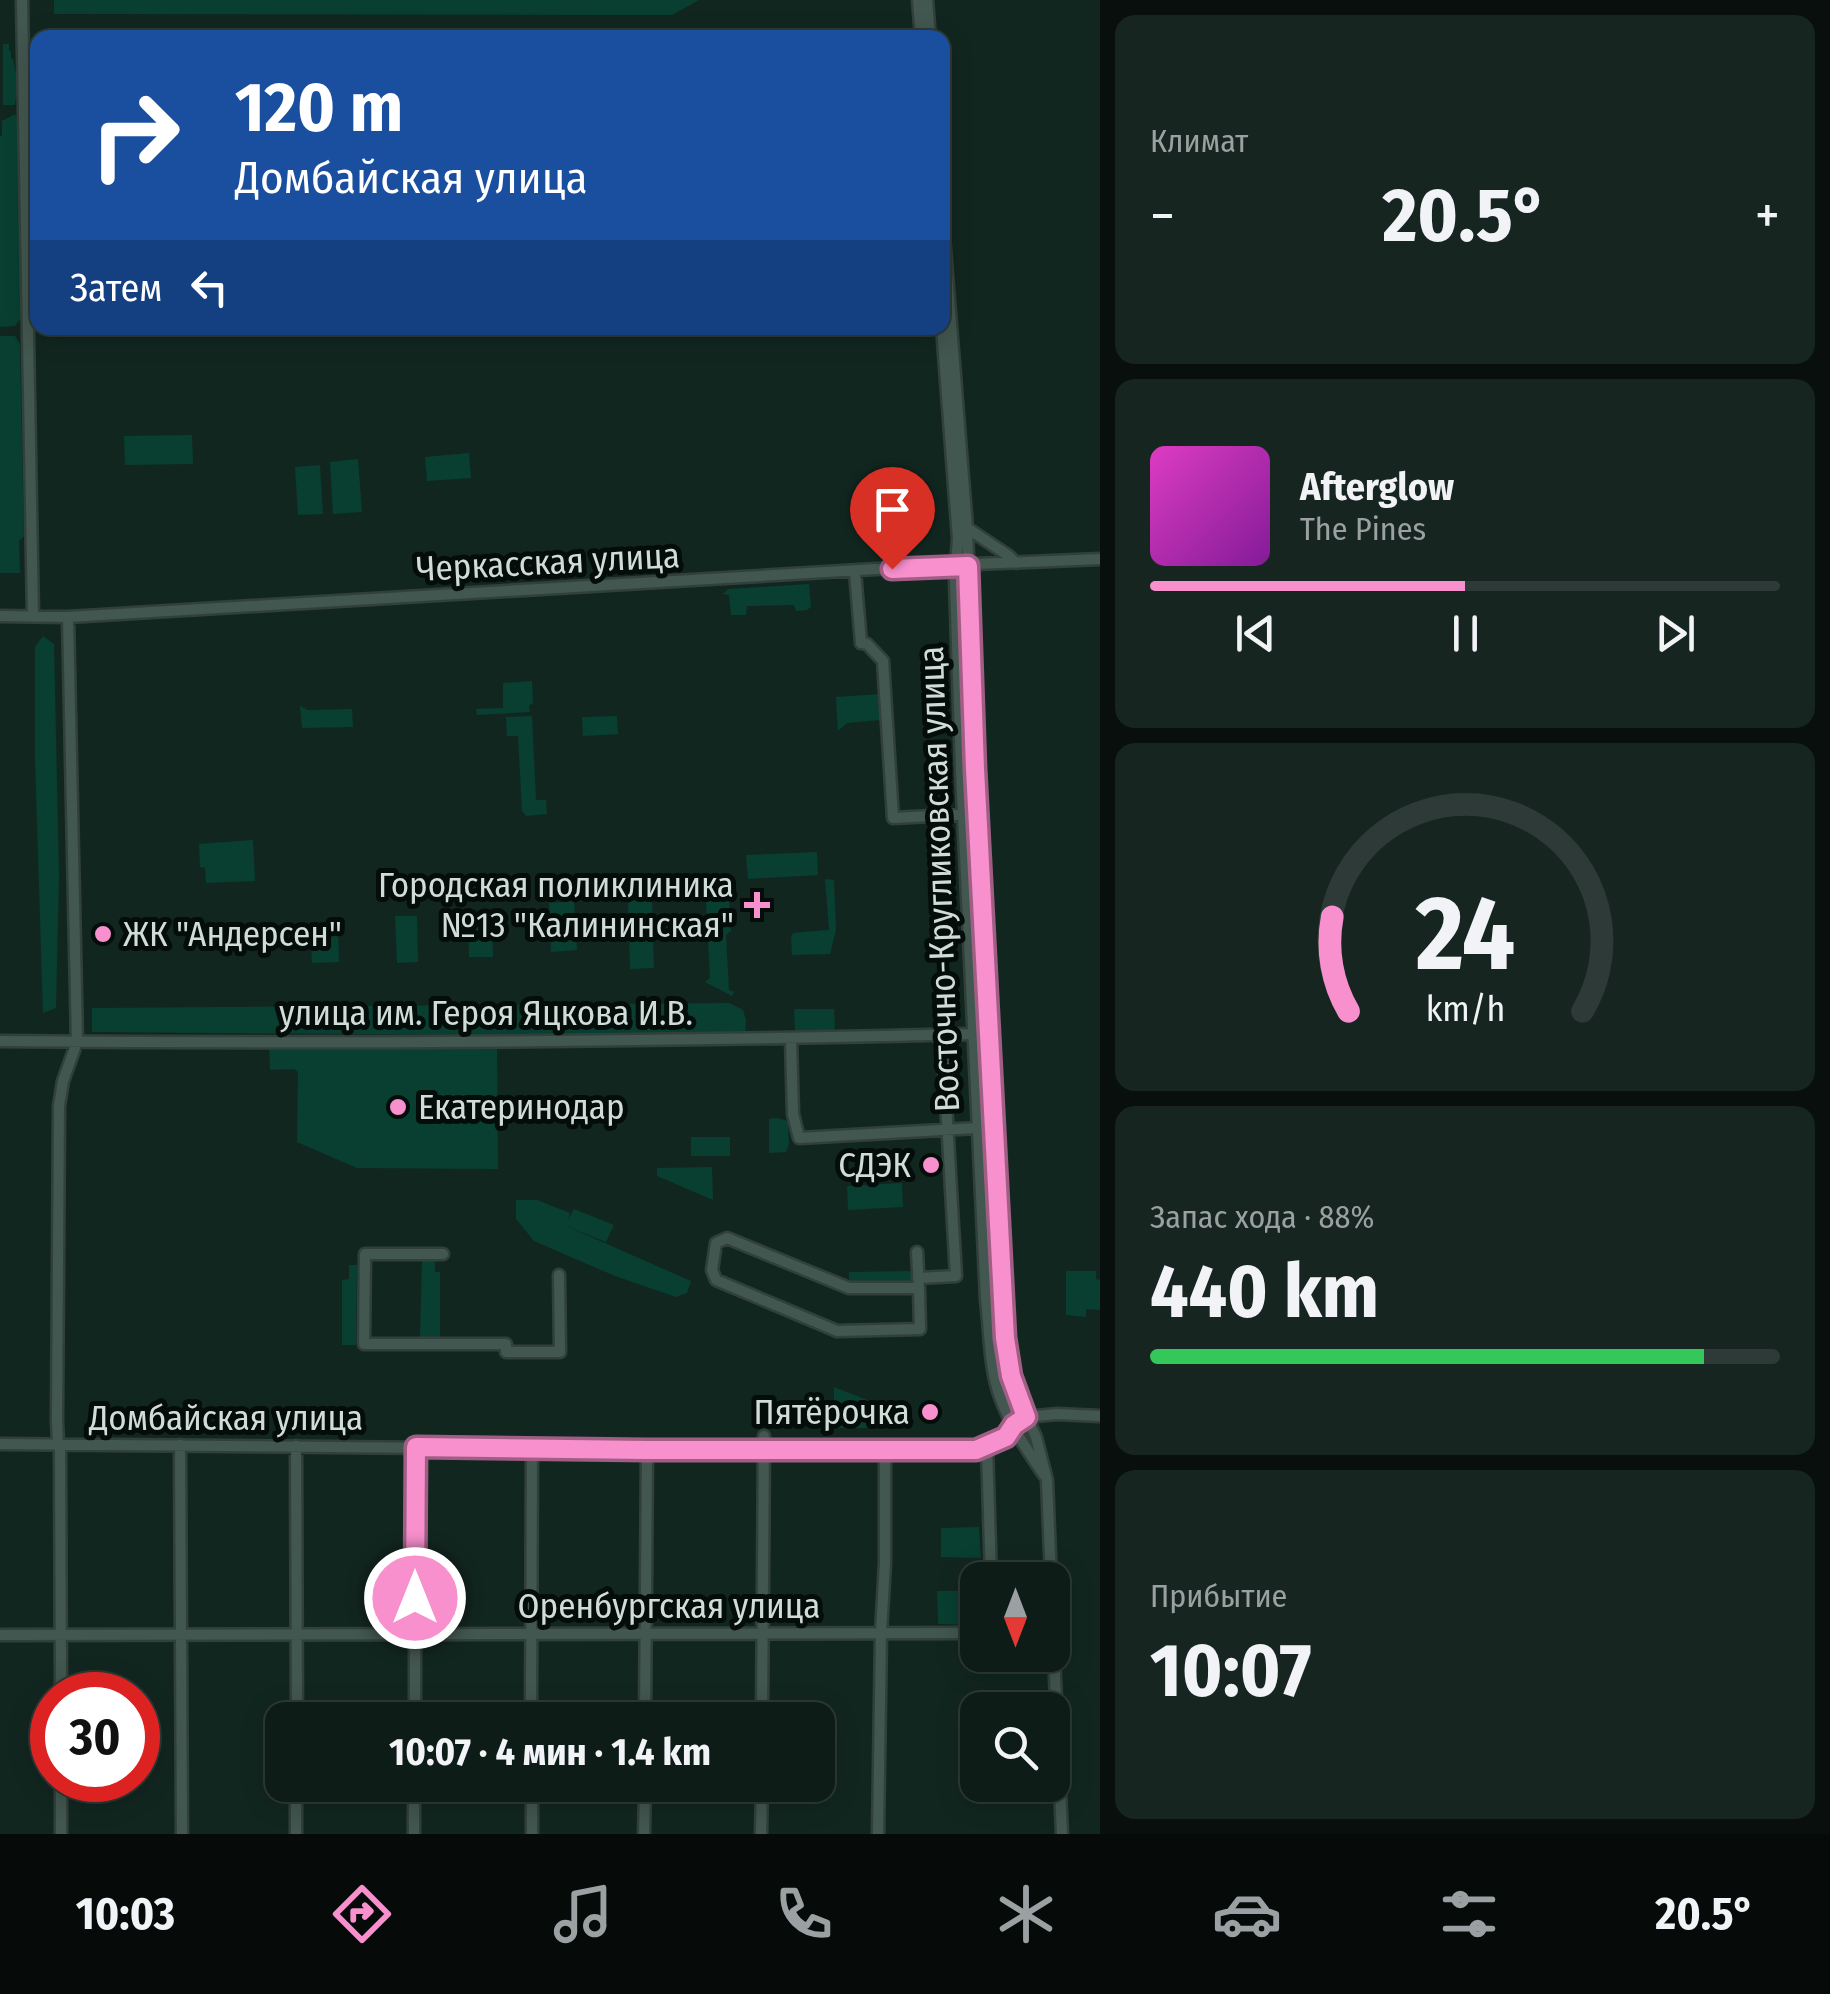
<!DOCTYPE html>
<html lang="ru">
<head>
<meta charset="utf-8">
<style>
	body { margin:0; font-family:"Fira Sans Condensed",sans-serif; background:#172521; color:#f1f3f6; height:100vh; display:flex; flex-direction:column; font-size:38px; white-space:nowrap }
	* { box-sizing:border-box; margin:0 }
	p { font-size:32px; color:#9ba1a2 }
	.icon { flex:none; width:55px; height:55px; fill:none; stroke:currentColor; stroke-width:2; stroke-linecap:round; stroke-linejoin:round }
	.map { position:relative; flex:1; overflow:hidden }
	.sheet { display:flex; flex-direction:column; gap:15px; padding:15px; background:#080f0d; width:730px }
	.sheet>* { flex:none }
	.guide { position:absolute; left:30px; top:30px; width:920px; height:305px; border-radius:20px; box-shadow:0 5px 25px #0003,0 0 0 2px #2e3a37; background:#1a4fa0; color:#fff; overflow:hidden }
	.needle { width:65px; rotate:180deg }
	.fabs { position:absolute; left:960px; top:1562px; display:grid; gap:20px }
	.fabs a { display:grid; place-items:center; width:110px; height:110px; border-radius:20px; background:#0e1c18; box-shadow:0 5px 25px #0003,0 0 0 2px #2e3a37; font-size:50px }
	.speed { position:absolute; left:30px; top:1672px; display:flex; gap:20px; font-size:50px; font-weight:700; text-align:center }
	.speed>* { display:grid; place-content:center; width:130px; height:130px; border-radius:50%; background:#0e1c18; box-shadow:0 5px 25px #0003,0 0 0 2px #2e3a37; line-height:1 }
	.speed .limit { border:15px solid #d22; background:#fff; color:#111 }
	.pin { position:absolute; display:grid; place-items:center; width:85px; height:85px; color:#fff; margin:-102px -42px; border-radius:50% 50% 50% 0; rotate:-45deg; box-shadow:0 0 10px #0007 }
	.pin .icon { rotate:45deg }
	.me { position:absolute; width:110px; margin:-55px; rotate:0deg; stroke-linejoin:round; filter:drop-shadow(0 0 8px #0008) }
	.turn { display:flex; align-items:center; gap:35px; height:210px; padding:0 40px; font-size:45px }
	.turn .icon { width:130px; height:130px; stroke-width:2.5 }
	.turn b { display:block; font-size:70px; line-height:85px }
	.then { display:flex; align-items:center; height:95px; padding:0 40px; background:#0003; gap:20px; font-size:38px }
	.big { font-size:75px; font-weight:700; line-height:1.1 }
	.sheet .widget { flex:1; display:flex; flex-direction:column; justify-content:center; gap:15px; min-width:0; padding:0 35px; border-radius:20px; background:#172521 }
	.sheet .dial { align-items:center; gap:0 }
	.dial svg { height:260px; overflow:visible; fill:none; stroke:#2e3a37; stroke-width:7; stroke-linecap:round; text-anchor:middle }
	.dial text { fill:#f1f3f6; stroke:none }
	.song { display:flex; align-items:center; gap:30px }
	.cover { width:120px; height:120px; border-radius:15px; background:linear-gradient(135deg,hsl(310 70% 55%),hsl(290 70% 35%)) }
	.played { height:10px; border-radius:5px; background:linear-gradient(90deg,#f790cd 50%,#2e3a37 50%) }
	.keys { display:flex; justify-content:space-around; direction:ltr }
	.heat { display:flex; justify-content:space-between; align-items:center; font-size:55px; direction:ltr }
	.charge { height:15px; border-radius:8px; background:linear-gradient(90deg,#34c759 88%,#2e3a37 0) }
	.trip { position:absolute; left:265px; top:1702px; width:570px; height:100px; border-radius:20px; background:#0e1c18; box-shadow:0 5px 25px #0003,0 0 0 2px #2e3a37; font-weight:700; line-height:100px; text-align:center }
	.tab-bar { display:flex; height:160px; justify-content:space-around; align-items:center; background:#060b0a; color:#9ba1a2 }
	.tab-bar .icon { width:70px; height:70px }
	.tab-bar .active { color:#f790cd }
	.tab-bar b { font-size:45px; color:#f1f3f6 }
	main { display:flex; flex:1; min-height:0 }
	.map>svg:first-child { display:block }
	.green { fill:#083f31 }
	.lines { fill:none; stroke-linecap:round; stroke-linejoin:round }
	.minor-casing { stroke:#32403b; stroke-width:15 }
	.minor { stroke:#42574f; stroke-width:10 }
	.route-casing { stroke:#a15e85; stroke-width:25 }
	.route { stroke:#f790cd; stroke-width:18 }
	.poi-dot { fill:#f790cd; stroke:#050d0a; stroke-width:4 }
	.labels { text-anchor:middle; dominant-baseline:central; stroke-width:10; stroke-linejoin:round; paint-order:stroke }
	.street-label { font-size:35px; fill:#d0dcd8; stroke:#050d0a }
	.poi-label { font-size:35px; fill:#d0dcd8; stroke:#050d0a; text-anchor:end }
</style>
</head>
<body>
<main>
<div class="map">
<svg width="1100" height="1834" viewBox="0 0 1100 1834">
	<rect width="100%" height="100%" fill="#122620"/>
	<path class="green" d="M54,0H699L672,15L54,14Z
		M3,44H9V51H11V59H13L18,85L15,105H3Z
		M15,114L18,121L21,318L15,326L0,327V136H2V121Z
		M0,336H15L20,344L24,536L19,541L20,573H0Z
		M192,435L193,464L125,465L124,436Z
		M469,453L471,478L427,481L425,457Z
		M358,459L362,512L333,514L330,462Z
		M320,465L323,514L298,515L295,467Z
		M809,584L811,607L807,610L796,611L794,605L747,606L746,615H731L729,595L723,594L728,589Z
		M43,636L54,644L59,875L56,1008L43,1013L35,759V647Z
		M532,681L533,703L529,706L530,712L477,715L476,709L503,708V683Z
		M881,694L882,717L880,720L847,723L838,731L836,697Z
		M300,706L308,710L352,709L353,727L302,728Z
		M532,716L536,800H546L547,814L526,816L522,811L518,736H507L506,717Z
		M617,716L618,734L583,736L582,717Z
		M253,840L255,881L206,883L205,868L200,867L199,844Z
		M817,852L818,875L748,879L746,855Z
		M825,879L834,880L836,930L830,954L792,955L791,936L793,933L829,930Z
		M726,894L729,896L731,931L726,935L729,990L734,992L732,996L705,982L710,978L706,901L701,899V895Z
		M652,898L654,968L630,969L628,899Z
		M574,901L577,950L551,952L549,903Z
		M492,912L493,957H469L468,913Z
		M395,916H417L418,962L397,963Z
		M338,925L339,962L312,963L310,927Z
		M729,1003L743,1010L746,1020L745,1037L92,1032V1008Z
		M794,1009H834L835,1028L829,1034H802L795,1030Z
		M269,1042L497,1043L498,1169L357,1168L297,1142L298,1072L294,1069L270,1070Z
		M777,1118L788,1121L789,1144L786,1152L769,1153V1119Z
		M691,1137H730V1156H691Z
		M712,1167L713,1200L657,1176V1168Z
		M902,1183L903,1207L848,1210L847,1186Z
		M516,1200H537L570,1213L568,1220L574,1209L614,1225L606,1242L566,1226L691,1281L687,1293L676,1297L615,1276L534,1241L516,1219Z
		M422,1260H435V1272H440V1337H420Z
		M349,1265H357L356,1345H342V1280L349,1279Z
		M911,1271L912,1284L849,1285V1272Z
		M1066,1271H1096V1279L1100,1280V1310L1086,1309V1317L1066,1315Z
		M834,1387L870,1401L871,1428H834Z
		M979,1527L981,1558L941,1557V1528Z
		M937,1591H977V1625L938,1624Z"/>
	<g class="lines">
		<g class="minor-casing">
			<path id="minor" d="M22,0L33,616
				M918,0L921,38
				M927,0L930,38
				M942,211L967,528L975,769L1005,1338L1015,1392L1036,1437L1047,1480L1051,1580
				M942,328L958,538L955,581L961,770L986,1300C990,1332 989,1367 1000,1397C1010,1425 1027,1450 1044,1475
				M967,528L1009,556L1016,563
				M855,572L861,643L867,644L883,661L893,818L970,814
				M0,616L68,617L927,566L1100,559
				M791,1039L793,1114L799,1138L977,1128
				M0,1041C324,1044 648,1042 973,1034
				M917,1252L919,1288H849L727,1238L716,1243L712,1270L716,1280L837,1331L920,1329L919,1288
				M443,1254H365L364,1344H506V1352H560L559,1275
				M918,1278L956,1276L942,1034
				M0,1444L647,1450L976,1449L1006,1437L1014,1425L1026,1417L1057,1414L1100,1416
				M180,1445L182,1834
				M296,1446L297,1720
				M987,1447L991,1580
				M1052,1611L1062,1834
				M0,1635L978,1633
				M61,1695L60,1450L58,1444L57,1421L59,1106L63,1081L77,1042L68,617
				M415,1720V1447
				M531,1720L532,1448
				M645,1720L647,1450
				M762,1720L764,1436
				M61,1780V1834
				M532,1785V1834
				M296,1834V1785
				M414,1834V1785
				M644,1834L645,1785
				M761,1834L762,1785
				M878,1834L881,1633L885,1563V1449"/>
		</g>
		<use href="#minor" class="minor"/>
	</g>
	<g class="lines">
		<g class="route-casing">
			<path id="route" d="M415,1598L416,1447L647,1450H976L1006,1437L1014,1425L1026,1417L1011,1376L1005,1338L975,769L968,566L892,569"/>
		</g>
		<use href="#route" class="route"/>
	</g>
	<g class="poi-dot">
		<path d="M752 890h10v10h10v10h-10v10h-10v-10h-10v-10h10z"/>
		<circle cx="103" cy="934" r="10"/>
		<circle cx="398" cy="1107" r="10"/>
		<circle cx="931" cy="1165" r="10"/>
		<circle cx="930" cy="1412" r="10"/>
	</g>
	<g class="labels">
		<g class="street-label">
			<text transform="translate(548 562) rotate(-3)">Черкасская улица</text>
			<text transform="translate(939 879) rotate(-92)">Восточно-Кругликовская улица</text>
			<text x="486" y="1013">улица им. Героя Яцкова И.В.</text>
			<text x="226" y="1418">Домбайская улица</text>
			<text x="669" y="1606">Оренбургская улица</text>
		</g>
		<g class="poi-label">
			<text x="734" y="885">Городская поликлиника<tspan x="734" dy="40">№13 "Калининская"</tspan></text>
			<text x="123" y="934" text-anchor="start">ЖК "Андерсен"</text>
			<text x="418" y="1107" text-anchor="start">Екатеринодар</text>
			<text x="911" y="1165">СДЭК</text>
			<text x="910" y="1412">Пятёрочка</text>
		</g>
	</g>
</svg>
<div class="fabs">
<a><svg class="needle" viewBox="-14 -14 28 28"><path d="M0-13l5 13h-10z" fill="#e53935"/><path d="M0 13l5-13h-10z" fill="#9ba1a2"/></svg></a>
<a><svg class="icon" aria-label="search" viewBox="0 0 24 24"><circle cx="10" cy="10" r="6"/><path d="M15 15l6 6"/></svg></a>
</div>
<div class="speed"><div class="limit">30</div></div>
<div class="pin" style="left:892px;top:569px;background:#d93025"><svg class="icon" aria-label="arrive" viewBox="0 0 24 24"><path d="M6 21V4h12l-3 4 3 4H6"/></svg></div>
<svg class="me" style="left:415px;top:1598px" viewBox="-20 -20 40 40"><circle r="17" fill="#f790cd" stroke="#fff" stroke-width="3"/><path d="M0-11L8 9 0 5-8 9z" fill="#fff"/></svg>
<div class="trip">10:07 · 4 мин · 1.4 km</div>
<div class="guide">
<div class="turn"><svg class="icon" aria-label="right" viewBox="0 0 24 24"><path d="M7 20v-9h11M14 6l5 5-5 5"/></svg><div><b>120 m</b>Домбайская улица</div></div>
<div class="then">Затем<svg class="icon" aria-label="left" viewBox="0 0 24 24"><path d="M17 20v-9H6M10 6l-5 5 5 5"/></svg></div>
</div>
</div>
<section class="sheet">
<div class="widget"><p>Климат</p>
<div class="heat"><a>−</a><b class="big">20.5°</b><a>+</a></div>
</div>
<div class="widget">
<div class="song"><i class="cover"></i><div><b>Afterglow</b><p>The Pines</p></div></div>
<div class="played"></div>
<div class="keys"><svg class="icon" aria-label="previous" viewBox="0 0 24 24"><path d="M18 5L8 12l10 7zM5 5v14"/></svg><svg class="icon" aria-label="pause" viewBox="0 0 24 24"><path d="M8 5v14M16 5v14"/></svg><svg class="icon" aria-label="next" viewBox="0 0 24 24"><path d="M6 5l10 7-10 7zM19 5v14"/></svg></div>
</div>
<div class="widget dial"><svg viewBox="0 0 100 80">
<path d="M14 69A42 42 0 1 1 86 69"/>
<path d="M14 69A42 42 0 0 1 9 40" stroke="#f790cd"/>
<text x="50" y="56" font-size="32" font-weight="700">24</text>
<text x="50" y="72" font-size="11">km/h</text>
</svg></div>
<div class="widget"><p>Запас хода · 88%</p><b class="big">440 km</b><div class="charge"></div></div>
<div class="widget"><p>Прибытие</p><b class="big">10:07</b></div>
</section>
</main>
<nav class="tab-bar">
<b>10:03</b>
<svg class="icon active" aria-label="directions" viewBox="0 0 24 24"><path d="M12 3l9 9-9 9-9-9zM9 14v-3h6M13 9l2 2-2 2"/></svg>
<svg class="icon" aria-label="music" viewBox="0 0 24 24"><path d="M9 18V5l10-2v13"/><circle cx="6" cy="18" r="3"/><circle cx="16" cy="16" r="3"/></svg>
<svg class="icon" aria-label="phone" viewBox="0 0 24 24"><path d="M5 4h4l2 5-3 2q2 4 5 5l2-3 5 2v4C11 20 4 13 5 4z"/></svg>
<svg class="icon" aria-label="climate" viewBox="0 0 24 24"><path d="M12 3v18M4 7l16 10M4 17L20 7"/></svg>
<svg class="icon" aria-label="car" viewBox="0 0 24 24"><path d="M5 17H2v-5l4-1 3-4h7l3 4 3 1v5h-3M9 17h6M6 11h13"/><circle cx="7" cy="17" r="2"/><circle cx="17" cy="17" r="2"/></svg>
<svg class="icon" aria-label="filters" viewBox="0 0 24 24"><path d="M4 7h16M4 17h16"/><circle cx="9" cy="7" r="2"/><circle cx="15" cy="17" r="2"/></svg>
<b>20.5°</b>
</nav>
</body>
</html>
